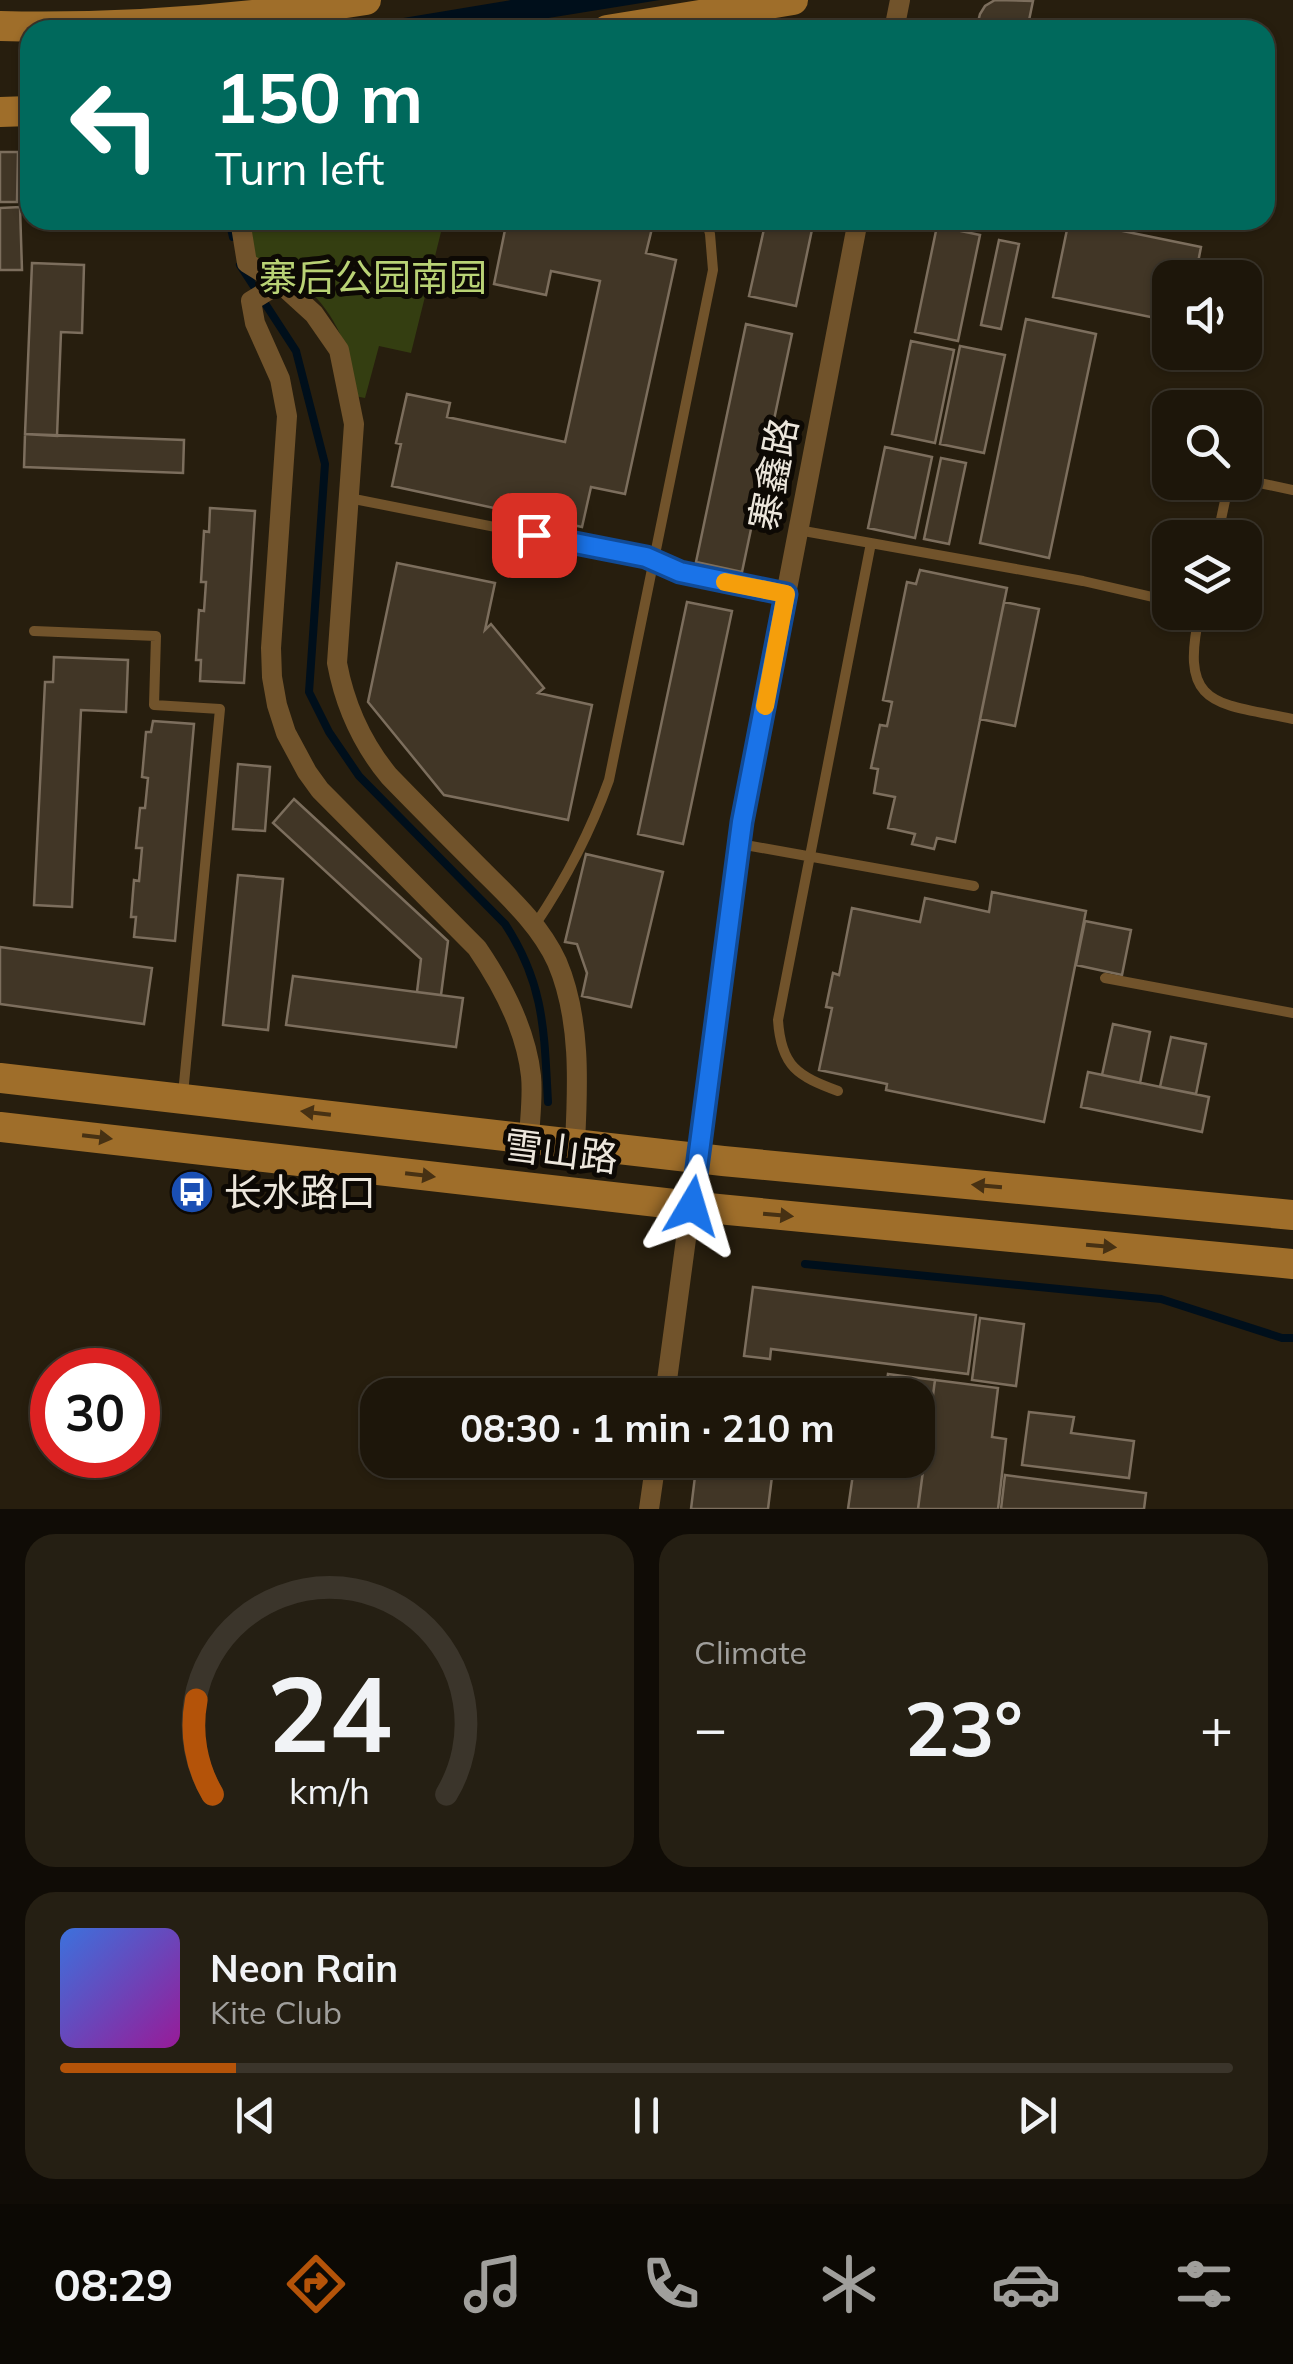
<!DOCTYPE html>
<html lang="en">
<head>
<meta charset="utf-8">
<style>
	body { margin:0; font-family:Mulish,"Noto Sans SC",sans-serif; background:#251f13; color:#f1f3f6; height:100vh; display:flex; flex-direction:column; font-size:38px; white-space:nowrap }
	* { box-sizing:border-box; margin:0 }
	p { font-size:32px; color:#a09f9c }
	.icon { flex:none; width:55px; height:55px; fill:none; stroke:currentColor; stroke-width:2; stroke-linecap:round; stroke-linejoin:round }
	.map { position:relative; height:1509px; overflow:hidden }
	.drawer { display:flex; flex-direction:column; gap:25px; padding:25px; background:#100c06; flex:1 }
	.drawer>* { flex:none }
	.banner { position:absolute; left:20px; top:20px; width:1255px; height:210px; border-radius:30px; box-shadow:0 2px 8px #0004,0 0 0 2px #3b352b; background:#00695c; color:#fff; overflow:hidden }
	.controls { position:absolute; left:1152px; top:260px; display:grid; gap:20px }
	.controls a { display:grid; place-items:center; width:110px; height:110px; border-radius:20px; background:#1d160a; box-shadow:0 2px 8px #0004,0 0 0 2px #3b352b; font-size:50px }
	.speed { position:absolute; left:30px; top:1348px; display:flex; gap:20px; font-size:50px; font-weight:700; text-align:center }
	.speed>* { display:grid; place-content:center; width:130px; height:130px; border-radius:50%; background:#1d160a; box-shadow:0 2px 8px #0004,0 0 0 2px #3b352b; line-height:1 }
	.speed .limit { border:15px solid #d22; background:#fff; color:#111 }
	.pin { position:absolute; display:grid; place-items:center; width:85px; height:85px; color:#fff; margin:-42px; border-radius:20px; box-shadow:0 5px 15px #0006 }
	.me { position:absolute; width:110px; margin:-55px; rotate:7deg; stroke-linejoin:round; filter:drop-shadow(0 0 8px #0008) }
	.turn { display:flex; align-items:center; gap:35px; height:210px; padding:0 30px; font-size:45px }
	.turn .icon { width:130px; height:130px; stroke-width:2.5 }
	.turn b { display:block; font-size:70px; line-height:85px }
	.big { font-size:75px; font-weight:700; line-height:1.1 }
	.drawer .tile { flex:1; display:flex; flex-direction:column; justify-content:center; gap:15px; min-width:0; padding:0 35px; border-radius:30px; background:#251f13 }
	.drawer .dial { align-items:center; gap:0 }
	.dial svg { height:260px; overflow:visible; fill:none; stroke:#3b352b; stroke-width:7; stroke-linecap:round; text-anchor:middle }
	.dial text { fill:#f1f3f6; stroke:none }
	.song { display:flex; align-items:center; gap:30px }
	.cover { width:120px; height:120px; border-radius:15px; background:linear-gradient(135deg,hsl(220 70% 55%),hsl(300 70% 35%)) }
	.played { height:10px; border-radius:5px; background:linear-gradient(90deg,#b45309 15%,#3b352b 15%) }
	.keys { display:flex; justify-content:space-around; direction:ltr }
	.heat { display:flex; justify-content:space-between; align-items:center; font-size:55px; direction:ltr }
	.drawer .tiles { flex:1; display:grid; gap:25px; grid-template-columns:1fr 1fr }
	.tile:last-child { grid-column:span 2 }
	.trip { position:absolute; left:360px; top:1378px; width:575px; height:100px; border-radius:30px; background:#1d160a; box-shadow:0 2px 8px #0004,0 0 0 2px #3b352b; font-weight:700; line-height:100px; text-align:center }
	.menu { display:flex; height:160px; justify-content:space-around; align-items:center; background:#0c0904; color:#a09f9c }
	.menu .icon { width:70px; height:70px }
	.menu .current { color:#b45309 }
	.menu b { font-size:45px; color:#f1f3f6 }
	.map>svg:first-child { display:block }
	.green { fill:#343e11 }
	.water { fill:#000f1b }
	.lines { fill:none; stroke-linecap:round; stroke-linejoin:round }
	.stream { stroke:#000f1b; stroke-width:8 }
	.building { fill:#413626; stroke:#7c6e5d; stroke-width:2.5 }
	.lane { stroke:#71532b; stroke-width:10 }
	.street { stroke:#71532b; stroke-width:20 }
	.secondary { stroke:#9f6e2a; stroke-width:30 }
	.oneway { fill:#473113 }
	.route-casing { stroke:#114b97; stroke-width:25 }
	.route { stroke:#1a73e8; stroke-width:18 }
	.slow { stroke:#f59e0b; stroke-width:18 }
	.labels { text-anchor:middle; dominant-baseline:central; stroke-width:10; stroke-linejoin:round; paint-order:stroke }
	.park-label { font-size:38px; fill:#b9d275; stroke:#0d0904 }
	.street-label { font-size:38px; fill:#ece6dc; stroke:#0d0904 }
	.poi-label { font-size:38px; fill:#ece6dc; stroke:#0d0904; text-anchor:start }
</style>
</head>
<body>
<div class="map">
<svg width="1293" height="1509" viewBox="0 0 1293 1509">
	<rect width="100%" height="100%" fill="#271e0e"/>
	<path class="green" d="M250,220H444L411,353L379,346L365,398L355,396C350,376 348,353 340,334C325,299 291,269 255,258Z"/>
	<path class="water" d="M511,0H660L474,30H331Z"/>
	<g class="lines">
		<path class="stream" d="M229,220L233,237
			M240,265L296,351L325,464L309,692L329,732L359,776L505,924C545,985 544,1032 548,1102
			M805,1264L1161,1299L1282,1338H1293"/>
	</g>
	<path class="building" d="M995,0L1033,1L1027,30H976L980,14L985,6Z
		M0,152H18L17,202H0Z
		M20,207L22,270H0V208Z
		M507,220H654L646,253L676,260L625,494L591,487L582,527L392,486L401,444L396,443L407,394L450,403L447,417L565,442L600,281L551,271L546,295L494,284Z
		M766,220H814L796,306L749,296Z
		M1069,220L1201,247L1195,278H1170V321L1053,297Z
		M937,226L980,235L958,341L915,332Z
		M999,240L1019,244L1001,329L981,325Z
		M32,263L84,265L82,333L61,332L57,436L25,434Z
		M1026,319L1096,334L1049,558L980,543Z
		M746,324L792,334L742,572L696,562Z
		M911,341L954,350L935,443L892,434Z
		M960,346L1005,355L984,453L940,444Z
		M25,434L184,440L183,473L24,467Z
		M885,447L932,457L915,538L868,528Z
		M941,458L966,463L949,544L924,539Z
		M210,508L255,511L244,683L200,681L201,660H196L199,610L204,611L206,582H201L204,531L209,532Z
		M397,563L495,583L485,630L491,624L544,688L538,693L592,705L568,820L444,795L368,702Z
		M920,570L1007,588L955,842L937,838L934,849L912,844L915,834L888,828L895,797L874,793L878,769L871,768L880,725L887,726L892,702L883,700L907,582L916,584Z
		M687,602L732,611L683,844L638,834Z
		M1004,602L1039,609L1015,726L980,719Z
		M54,657L128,660L126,712L81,710L72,907L34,905L45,682H53Z
		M153,721L194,724L175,941L134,937L136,917H131L134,880L139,881L142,848H136L140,808H145L148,778L142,777L146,732H151Z
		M238,764L270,767L265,831L233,829Z
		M294,799L448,941L441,995L417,992L421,959L273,823Z
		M586,854L663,872L631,1007L582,996L587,973L577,944L565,942Z
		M238,875L283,879L268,1030L223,1025Z
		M992,892L1086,911L1044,1122L886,1090L887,1084L819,1070L832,1008L826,1007L833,973L839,975L852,908L920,922L925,898L989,912Z
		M1085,921L1131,930L1122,975L1076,965Z
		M0,947L152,968L144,1024L0,1004Z
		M293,976L463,998L456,1047L286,1025Z
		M1113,1024L1150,1032L1140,1083L1102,1075Z
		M1171,1037L1206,1044L1196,1094L1160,1087Z
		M1088,1072L1209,1097L1202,1132L1081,1107Z
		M753,1287L976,1315L968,1374L771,1349L770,1359L744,1356Z
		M980,1318L1024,1324L1016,1386L972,1380Z
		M888,1374L935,1380L918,1509H848L855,1460H918V1395H885Z
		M708,1379L783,1389L782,1395H706Z
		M935,1380L998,1388L992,1437L1006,1439L998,1509H918Z
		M1029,1412L1074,1417L1071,1433L1134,1441L1129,1478L1022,1465Z
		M697,1460H774L768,1509H691Z
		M1005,1475L1146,1493L1144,1509H1001Z"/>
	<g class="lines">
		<path class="lane" d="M1245,480L1293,490
			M349,498L646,557L680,572L786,594
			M798,530L1083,581L1170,601
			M1217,538L1229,482
			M1200,612C1178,708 1216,703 1293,719
			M34,631L156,636L154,705L220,709L183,1094
			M740,844L974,886
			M535,925C566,879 590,833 609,780L713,270L710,234L706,220
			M1105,978L1293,1013
			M838,1091C798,1076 781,1067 778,1020L871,543"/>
		<path class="street" d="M894,30L900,0
			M240,220L247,263L280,283L314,314L339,350L354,424L337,663C345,706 361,742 389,776C419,807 450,838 480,868C509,897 540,925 557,962C581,1018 578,1085 575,1143
			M280,283L251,301L255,323L280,379L287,416L271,648L272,677L277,705L286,733L307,772L320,790L477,948C503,986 526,1029 531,1076C533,1096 530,1118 529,1138
			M665,1395L742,823L858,220
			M649,1509L656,1460"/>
		<path class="secondary" d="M0,26C122,29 245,19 366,0
			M607,30L793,0
			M0,112L30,111
			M0,1078L723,1161L1293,1215
			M0,1127L718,1209L1293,1264"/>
	</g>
	<defs><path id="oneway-solid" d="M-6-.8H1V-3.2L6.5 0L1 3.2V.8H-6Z" transform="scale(2.5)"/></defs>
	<g class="oneway">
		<use href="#oneway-solid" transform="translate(316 1113) rotate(-173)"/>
		<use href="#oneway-solid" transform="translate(97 1137) rotate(7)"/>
		<use href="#oneway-solid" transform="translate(420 1175) rotate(7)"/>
		<use href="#oneway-solid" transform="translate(987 1186) rotate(-175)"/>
		<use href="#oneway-solid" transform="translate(778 1215) rotate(5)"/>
		<use href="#oneway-solid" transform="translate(1101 1246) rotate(5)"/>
	</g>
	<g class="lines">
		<g class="route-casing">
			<path id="route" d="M534,535L646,557L680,572L786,594L742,822L692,1206"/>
		</g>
		<use href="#route" class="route"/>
		<path class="slow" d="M725,582L786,594L765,706"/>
	</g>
	<defs>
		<g id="bus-disc" transform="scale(2.25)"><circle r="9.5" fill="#1a4fb4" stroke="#0d0904"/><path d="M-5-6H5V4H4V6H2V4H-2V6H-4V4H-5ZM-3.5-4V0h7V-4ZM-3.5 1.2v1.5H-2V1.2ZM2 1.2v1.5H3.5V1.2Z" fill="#fff"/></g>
	</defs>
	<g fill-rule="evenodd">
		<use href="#bus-disc" x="192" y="1192"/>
	</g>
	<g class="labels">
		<g class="park-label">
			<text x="373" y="277">寨后公园南园</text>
		</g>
		<g class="street-label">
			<text transform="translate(773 474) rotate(-79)">寨鑫路</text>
			<text transform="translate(561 1151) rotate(7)">雪山路</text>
		</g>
		<g class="poi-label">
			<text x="224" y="1192">长水路口</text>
		</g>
	</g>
</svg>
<div class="controls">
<a><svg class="icon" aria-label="sound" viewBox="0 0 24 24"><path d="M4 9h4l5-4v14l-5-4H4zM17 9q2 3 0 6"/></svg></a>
<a><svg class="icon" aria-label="search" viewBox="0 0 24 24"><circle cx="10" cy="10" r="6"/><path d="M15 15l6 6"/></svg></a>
<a><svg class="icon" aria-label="layers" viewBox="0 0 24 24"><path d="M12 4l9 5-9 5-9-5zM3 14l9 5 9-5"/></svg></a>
</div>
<div class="speed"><div class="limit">30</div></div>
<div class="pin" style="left:534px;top:535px;background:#d93025"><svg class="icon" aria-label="arrive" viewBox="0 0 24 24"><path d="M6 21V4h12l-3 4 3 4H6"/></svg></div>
<svg class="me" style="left:692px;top:1206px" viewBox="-20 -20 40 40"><path d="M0-17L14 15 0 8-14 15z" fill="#1a73e8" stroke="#fff" stroke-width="4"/></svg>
<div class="trip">08:30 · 1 min · 210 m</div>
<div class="banner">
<div class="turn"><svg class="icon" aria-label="left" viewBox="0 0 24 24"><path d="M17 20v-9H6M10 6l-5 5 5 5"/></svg><div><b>150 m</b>Turn left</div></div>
</div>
</div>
<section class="drawer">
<div class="tiles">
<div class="tile dial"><svg viewBox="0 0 100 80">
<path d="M14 69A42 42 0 1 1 86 69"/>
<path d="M14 69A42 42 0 0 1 9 40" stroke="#b45309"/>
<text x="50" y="56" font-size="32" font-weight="700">24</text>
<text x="50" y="72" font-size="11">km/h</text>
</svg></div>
<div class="tile"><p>Climate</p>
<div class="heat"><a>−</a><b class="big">23°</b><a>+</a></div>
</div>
<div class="tile">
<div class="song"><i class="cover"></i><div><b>Neon Rain</b><p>Kite Club</p></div></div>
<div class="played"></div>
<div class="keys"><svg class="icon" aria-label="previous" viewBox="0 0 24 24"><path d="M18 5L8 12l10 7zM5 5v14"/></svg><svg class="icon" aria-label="pause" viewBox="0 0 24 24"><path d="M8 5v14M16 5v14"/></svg><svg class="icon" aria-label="next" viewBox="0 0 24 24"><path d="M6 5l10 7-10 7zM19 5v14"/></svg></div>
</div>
</div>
</section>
<nav class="menu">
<b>08:29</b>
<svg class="icon current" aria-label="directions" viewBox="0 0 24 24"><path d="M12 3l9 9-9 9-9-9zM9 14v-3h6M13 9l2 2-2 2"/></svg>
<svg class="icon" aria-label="music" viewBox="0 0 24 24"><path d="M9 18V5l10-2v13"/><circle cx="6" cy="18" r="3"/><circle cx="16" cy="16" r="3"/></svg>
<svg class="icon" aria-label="phone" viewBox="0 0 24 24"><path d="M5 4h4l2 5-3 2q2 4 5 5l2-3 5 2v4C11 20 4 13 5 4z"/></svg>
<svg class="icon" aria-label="climate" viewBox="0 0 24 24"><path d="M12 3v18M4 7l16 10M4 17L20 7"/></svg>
<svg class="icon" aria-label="car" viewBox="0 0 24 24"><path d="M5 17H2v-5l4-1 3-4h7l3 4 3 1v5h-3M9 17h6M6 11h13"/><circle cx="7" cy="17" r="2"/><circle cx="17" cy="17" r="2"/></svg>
<svg class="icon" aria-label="filters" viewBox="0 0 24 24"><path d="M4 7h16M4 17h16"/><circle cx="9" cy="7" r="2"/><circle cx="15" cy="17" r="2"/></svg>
</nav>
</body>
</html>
